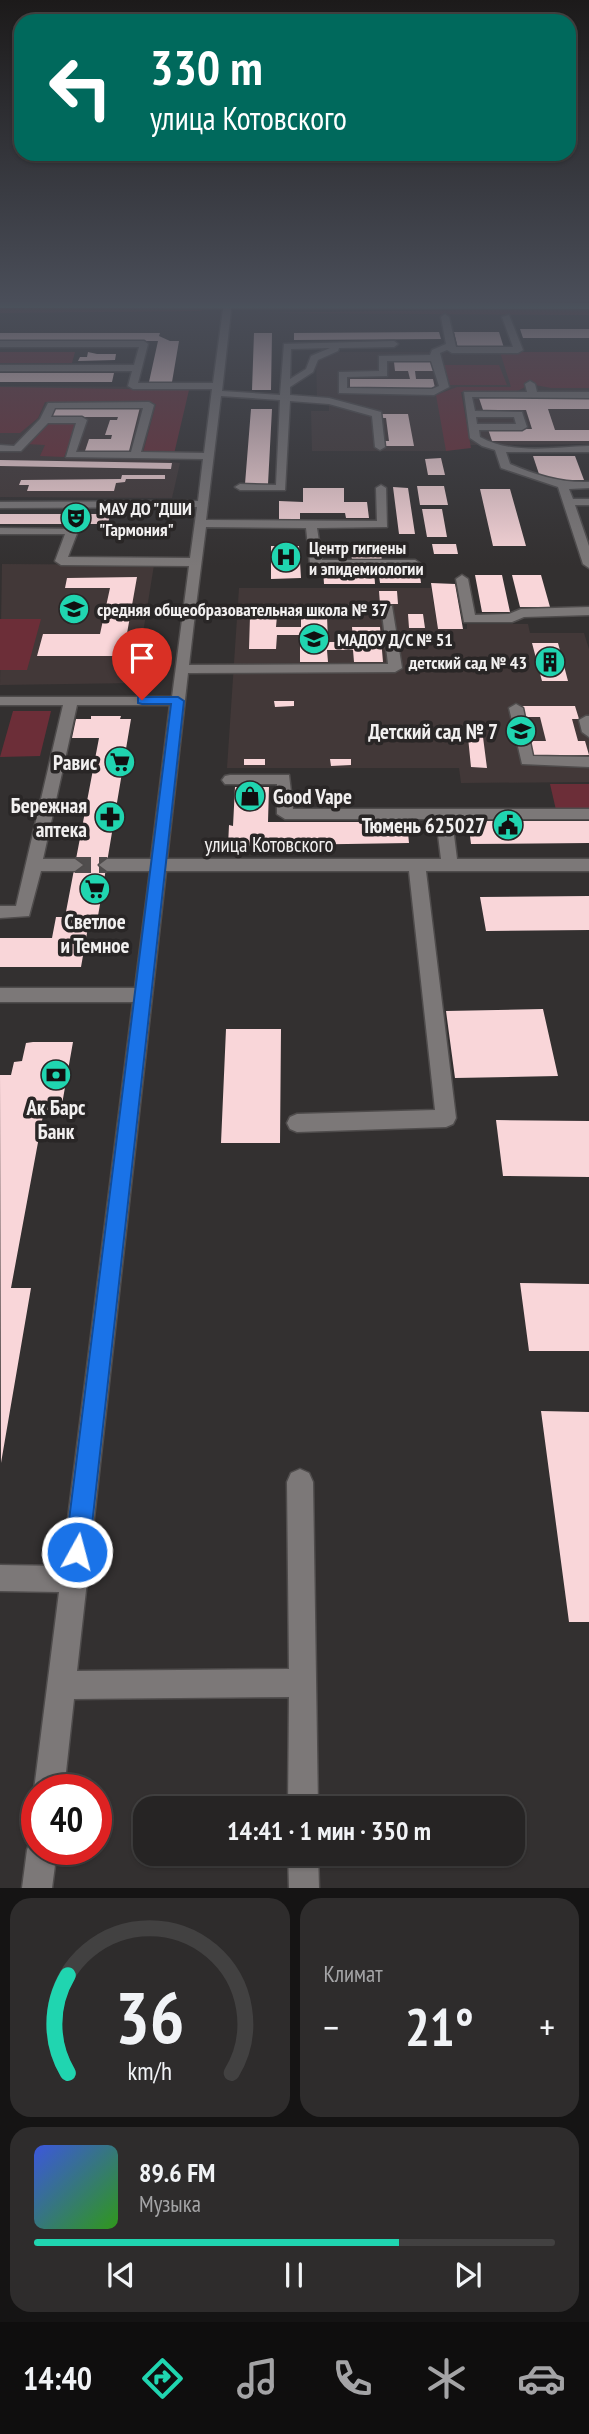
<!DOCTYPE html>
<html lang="ru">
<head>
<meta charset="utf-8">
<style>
	body { margin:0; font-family:"PT Sans Narrow",sans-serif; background:#2e2c2c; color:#f1f3f6; height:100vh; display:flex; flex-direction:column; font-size:26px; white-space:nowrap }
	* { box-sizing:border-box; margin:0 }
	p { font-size:23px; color:#a4a4a6 }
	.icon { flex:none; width:38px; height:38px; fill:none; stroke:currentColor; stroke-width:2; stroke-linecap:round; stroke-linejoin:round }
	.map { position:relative; height:1888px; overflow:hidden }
	.sheet { display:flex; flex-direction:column; gap:10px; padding:10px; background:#151414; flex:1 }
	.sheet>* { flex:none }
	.top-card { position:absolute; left:14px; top:14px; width:562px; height:147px; border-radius:21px; box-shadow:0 2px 5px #0004,0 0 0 2px #424141; background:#00695c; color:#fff; overflow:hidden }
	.speed { position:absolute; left:21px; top:1774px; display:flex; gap:14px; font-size:35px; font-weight:700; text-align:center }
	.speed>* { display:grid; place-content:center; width:91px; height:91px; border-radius:50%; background:#262424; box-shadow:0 2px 5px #0004,0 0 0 2px #424141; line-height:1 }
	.speed .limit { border:10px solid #d22; background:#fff; color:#111 }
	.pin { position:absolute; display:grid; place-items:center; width:60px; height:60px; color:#fff; margin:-72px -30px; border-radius:50% 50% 50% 0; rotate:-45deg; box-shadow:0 0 7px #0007 }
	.pin .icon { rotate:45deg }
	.me { position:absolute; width:77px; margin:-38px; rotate:7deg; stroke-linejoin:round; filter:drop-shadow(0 0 5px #0008) }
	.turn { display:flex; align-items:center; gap:24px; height:147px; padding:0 21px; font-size:32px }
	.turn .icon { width:91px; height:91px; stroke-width:2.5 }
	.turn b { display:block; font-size:49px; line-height:60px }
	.big { font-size:52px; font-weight:600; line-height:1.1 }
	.sheet .widget { flex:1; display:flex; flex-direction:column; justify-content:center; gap:10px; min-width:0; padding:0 24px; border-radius:21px; background:#2e2c2c }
	.sheet .dial { align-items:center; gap:0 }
	.dial svg { height:182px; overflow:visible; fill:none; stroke:#424141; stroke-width:7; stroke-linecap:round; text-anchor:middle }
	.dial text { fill:#f1f3f6; stroke:none }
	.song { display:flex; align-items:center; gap:21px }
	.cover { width:84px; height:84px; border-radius:10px; background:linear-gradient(135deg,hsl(230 70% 55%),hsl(110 70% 35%)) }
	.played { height:7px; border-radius:4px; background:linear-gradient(90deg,#20d5b0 70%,#424141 70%) }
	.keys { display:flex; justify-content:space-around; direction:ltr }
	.heat { display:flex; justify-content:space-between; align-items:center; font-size:38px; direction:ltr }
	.sheet .tiles { flex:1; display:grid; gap:10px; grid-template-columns:1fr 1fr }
	.widget:last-child { grid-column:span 2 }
	.trip { position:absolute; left:133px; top:1796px; width:392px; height:70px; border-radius:21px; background:#262424; box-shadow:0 2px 5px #0004,0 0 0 2px #424141; font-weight:600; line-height:70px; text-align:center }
	.tab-bar { display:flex; height:112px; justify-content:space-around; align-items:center; background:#0f0e0e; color:#a4a4a6 }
	.tab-bar .icon { width:49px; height:49px }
	.tab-bar .on { color:#20d5b0 }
	.tab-bar b { font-size:32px; color:#f1f3f6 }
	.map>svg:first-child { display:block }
	.built { fill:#423838 }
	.green { fill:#6c2e38 }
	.building { fill:#f9d6d9 }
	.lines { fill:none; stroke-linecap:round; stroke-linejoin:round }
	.minor-tunnel { stroke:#504d4d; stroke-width:16; stroke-dasharray:16 8; stroke-linecap:butt }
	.minor-casing { stroke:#4f4c4c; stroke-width:3 }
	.major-casing { stroke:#4f4c4c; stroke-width:3 }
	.minor { fill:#7c7878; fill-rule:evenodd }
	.major { fill:#57a996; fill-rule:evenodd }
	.route { fill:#1a73e8; stroke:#114b97; stroke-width:2 }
	.labels { text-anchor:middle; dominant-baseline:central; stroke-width:7; stroke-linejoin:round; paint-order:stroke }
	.far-poi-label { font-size:18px; font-weight:bold; fill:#f2f0f0; stroke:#292626; text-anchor:start }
	.poi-label { font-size:21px; font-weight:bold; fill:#f2f0f0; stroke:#292626; text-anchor:end }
	.street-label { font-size:21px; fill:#f2f0f0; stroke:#292626 }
</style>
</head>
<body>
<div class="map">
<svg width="589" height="1888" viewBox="0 0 589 1888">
	<rect width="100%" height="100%" fill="#333030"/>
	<path class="built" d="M333,352H500L526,384L589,388V444L470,445L446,451H312L311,411H329V397H317L316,358Z
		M0,386L187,387L170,462L180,463L172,498L0,497Z
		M2,564L154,565L135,683L0,685Z
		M239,588H431L438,629H467V624H528L530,633H584L589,649V782L461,783L459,768H227Z"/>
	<path class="green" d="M0,308L198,309L203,311L0,313Z
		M588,308L589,315L248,313Z
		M0,352H75L72,363H0Z
		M500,352H589V388H551L530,384L516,392H461L471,448L446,451L436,395L457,387H511Z
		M444,365H499L507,385H450Z
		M0,387L189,390L174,454L143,453L156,404L45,402L38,418L20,433H0Z
		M52,421L78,422L64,457L40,456L45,445L26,444Z
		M0,619H41L27,670H0Z
		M13,711H51L40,756L0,757Z
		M550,784H589V810H556Z"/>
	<path class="building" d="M520,329H589V338H523Z
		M439,332L441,339L294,340V333Z
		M454,332H499L504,348H458Z
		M0,333H160L159,336L170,341H179L172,382H149L158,341H0Z
		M254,333H272L271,390H252Z
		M88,352L97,354H116L115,360L78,361L80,357H87Z
		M394,362H432L434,371H415L416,379H433L435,388H350V379H410L408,371H395Z
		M0,373H114L112,382H0Z
		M479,398H589V409H548L555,430H589V441H492L488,429H532L526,410H483Z
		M56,406L140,407L129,451H85L89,439H111L112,435H105L110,420H117L118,417H52Z
		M251,409H272L268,484H245Z
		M379,414H408L414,446H382V441H389L386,418H380Z
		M533,456H575L584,480H541Z
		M441,458L445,475H428L425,459Z
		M0,460L172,463L171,469L0,466Z
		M122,475H165V479H126L125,482L116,483L114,491H27L29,485H19L21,480L121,479Z
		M417,486H444L448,505H420Z
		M393,487L408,488L415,534H399Z
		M303,488H344V502H367L369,518H346L345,513H300V519H279V501L303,502Z
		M480,489H510L526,546H493Z
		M422,509H442L447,537H427Z
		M0,514H110L108,524H0Z
		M114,524H153L151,538H111Z
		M432,544H456L458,554H434Z
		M271,546H299L301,578L271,579Z
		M351,549H380L382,561H352Z
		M378,568H419L421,583H380Z
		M323,569H374L375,584H324Z
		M475,575H502L510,612H482Z
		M512,575H541L550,607H520Z
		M137,577L123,656H37L43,634H100L110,588H65L67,578Z
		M431,583L455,584L463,629H438Z
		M379,591H397L398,604H380Z
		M408,614H423L425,628H409Z
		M250,616H277L276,627H301V616H327L328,642H353L352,627H380L383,662H354L353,650H327L328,662H300V635H277L276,649H249Z
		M532,643H558L568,681H542Z
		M274,701H294V706L275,707Z
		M521,706H575L579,719H572L578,741H585L589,755L530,756L527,741H546L540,717H524Z
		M91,716H121L120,719H131L98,916H90L81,967H0V938H52L56,917H65L99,738H72L76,719H91Z
		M468,737H483L487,768L471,767Z
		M244,759H265V765H244Z
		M330,759H351V765L331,766Z
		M235,787H269L268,822H407L409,843L228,846L229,825L233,826Z
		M468,821H589V843L471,844Z
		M589,896V930L486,931L480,897Z
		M543,1009L558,1076L455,1078L446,1011Z
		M226,1029H281L280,1143H221Z
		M33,1042H73L61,1110H44L11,1288H31L1,1463L0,1075H11L14,1062L22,1061L26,1043Z
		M496,1120L589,1121V1177L503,1176Z
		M520,1283L589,1284V1351H529Z
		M541,1411L589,1412V1622H569Z"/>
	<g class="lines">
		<path class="minor-tunnel" d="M75,865H107"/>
		<g class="minor-casing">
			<path id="minor" d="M224,302H232L222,391L280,395L284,344L394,341L398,344L394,347L339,348L338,351L318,360L313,372L290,387V395L329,398L381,412L385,447L380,450L375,447L372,416L329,404L290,401L285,490H240L235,487L240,484L276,485L280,400L221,396L206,520L377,521L376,488L381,485L386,488L387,527L317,528L322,560H415L421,564L415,568H316L310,564L306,528L206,527L196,606H392L402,668L395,672L188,673L167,859H441L436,819H285L277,814V784H225L222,780L225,776L230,775H289L293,809H589V819H452L457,859H589V871H426L456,1118L453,1124L446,1127L297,1132L290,1129L287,1123L290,1117L297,1114L435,1110L409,871H166L77,1671L289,1669L287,1482L291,1473L300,1469L309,1473L313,1482L318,1808H288L289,1697L74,1699L64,1790H37V1796L34,1790L59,1592L0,1591V1565L62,1566L133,1002H0V988H135L150,871H107L99,865L107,859H151L170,705H77L43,859H75L83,865L75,871H41L29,916L0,918V906H16L63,705H0V697H172L189,566L61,565L55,561L65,534H0V528L76,529L78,531L68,557L190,558L197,507L0,508V502L198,501L203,459L66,457L76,423H48L21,451H0V445L14,446L40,419L48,403L149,402L154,405L141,452L204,453L212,389H133L128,386L132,371H0V365H134L139,347H0V341H144L148,344L138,383H213ZM330,348L311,356L306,369L290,379L291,349ZM55,408H143L131,452H76L87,420L82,417H51ZM382,613L388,664L189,665L195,614Z
				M445,314L449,317L456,347H513L502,317L509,315L523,350L518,353H452L447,350L440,353L449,387L434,395L339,393V372L379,371V356L430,355L432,350L446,344L441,317ZM387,361H431L439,386L432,389L347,388V377L387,376Z
				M530,381L535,384L537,392H589V398L472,397L475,411L522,412L527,427L522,430H479L480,437C512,455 554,447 589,446V452H506L510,464C536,475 560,483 589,482V488L569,489L573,499H589V505H575L589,546V568L583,564L558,487L501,468L495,450L482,446L470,438L464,392H527L525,384ZM476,417H514L516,424H477Z
				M462,575L468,579L475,615L509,614L521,609L589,607V615L524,617L512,622H464L456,579Z
				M516,704L523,708L533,756L589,757V767L522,764L509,708Z
				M586,716H589V737L582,732L579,720Z
				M37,1837V1850H57L52,1888H22L27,1850L31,1839Z
				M288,1853H318L319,1888H289Z"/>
		</g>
		<g class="major-casing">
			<path id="major" d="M0,302L589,303V309L0,308Z"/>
		</g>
		<use href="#minor" class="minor"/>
		<use href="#major" class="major"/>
	</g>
	<linearGradient id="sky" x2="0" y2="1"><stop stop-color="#1c1a1a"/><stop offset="0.53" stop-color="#4a4e59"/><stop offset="1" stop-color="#4a4e59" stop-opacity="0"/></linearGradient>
	<rect width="589" height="566" fill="url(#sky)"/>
	<path class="route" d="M138,697H178L184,701L89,1552L86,1560L77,1564L69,1560L65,1552L171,704H142L138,703Z"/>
	<defs>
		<g id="theatre-disc" transform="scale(1.575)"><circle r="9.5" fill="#20d5b0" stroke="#292626"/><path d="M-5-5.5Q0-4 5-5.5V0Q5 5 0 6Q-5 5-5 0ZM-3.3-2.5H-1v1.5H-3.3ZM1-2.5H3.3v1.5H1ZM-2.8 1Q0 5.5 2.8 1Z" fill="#111"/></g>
		<g id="hospital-disc" transform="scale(1.575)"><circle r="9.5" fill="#20d5b0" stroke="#292626"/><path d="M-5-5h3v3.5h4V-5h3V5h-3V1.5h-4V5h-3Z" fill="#111"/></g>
		<g id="school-disc" transform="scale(1.575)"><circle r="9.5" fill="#20d5b0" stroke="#292626"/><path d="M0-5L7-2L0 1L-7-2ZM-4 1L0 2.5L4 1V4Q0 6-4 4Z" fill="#111"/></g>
		<g id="building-disc" transform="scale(1.575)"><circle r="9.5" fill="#20d5b0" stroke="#292626"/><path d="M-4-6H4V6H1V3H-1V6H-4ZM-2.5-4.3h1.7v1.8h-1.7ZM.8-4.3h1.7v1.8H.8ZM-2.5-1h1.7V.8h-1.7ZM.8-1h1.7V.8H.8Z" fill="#111"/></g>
		<g id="supermarket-disc" transform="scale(1.575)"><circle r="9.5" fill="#20d5b0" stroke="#292626"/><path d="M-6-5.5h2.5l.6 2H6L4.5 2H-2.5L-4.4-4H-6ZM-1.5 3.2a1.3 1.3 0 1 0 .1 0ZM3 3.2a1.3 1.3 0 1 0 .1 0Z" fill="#111"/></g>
		<g id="shop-disc" transform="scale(1.575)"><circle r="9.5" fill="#20d5b0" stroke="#292626"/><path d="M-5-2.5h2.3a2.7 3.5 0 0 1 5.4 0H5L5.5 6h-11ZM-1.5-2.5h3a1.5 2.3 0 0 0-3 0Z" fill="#111"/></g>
		<g id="pharmacy-disc" transform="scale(1.575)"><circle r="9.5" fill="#20d5b0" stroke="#292626"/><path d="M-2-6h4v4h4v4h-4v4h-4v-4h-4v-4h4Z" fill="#111"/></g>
		<g id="civic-disc" transform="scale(1.575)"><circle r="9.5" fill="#20d5b0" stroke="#292626"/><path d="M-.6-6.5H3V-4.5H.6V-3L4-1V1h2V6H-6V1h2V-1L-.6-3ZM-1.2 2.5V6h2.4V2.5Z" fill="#111"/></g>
		<g id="bank-disc" transform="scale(1.575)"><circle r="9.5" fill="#20d5b0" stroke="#292626"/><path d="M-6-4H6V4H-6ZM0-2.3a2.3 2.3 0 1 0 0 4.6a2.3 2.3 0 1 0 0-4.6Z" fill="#111"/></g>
	</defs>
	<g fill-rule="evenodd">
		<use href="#theatre-disc" x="76" y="518"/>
		<use href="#hospital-disc" x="286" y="557"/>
		<use href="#school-disc" x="74" y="609"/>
		<use href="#school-disc" x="314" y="639"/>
		<use href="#building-disc" x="550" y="662"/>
		<use href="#school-disc" x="521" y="731"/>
		<use href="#supermarket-disc" x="120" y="762"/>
		<use href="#shop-disc" x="250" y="796"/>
		<use href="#pharmacy-disc" x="110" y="817"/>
		<use href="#civic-disc" x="508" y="825"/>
		<use href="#supermarket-disc" x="95" y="889"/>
		<use href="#bank-disc" x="56" y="1075"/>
	</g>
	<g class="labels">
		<g class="far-poi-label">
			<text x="99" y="508">МАУ ДО "ДШИ<tspan x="99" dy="21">"Гармония"</tspan></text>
			<text x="309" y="547">Центр гигиены<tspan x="309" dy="21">и эпидемиологии</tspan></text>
			<text x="97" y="609">средняя общеобразовательная школа № 37</text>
			<text x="337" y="639">МАДОУ Д/С № 51</text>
			<text x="527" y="662" text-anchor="end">детский сад № 43</text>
		</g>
		<g class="poi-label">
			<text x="498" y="731">Детский сад № 7</text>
			<text x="97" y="762">Равис</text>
			<text x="273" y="796" text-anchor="start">Good Vape</text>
			<text x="87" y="805">Бережная<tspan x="87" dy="24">аптека</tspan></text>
			<text x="485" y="825">Тюмень 625027</text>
			<text x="95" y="921" text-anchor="middle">Светлое<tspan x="95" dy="24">и Темное</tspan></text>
			<text x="56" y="1107" text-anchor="middle">Ак Барс<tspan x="56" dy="24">Банк</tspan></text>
		</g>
		<g class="street-label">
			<text x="269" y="844">улица Котовского</text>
		</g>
	</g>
</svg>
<div class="speed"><div class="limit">40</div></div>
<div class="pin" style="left:142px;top:700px;background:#d93025"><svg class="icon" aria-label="arrive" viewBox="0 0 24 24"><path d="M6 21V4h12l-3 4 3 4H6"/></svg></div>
<svg class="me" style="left:77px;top:1552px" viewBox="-20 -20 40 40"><circle r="17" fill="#1a73e8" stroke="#fff" stroke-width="3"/><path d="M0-11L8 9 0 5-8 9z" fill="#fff"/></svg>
<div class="trip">14:41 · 1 мин · 350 m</div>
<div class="top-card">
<div class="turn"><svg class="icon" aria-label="left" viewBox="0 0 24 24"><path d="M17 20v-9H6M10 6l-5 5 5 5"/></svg><div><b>330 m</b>улица Котовского</div></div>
</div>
</div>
<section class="sheet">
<div class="tiles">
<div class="widget dial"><svg viewBox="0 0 100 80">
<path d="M14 69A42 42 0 1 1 86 69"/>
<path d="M14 69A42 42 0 0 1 14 26" stroke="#20d5b0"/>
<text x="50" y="56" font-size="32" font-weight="700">36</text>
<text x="50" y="72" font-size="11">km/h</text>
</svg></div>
<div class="widget"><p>Климат</p>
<div class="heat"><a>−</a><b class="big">21°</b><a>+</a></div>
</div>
<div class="widget">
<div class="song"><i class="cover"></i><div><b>89.6 FM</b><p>Музыка</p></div></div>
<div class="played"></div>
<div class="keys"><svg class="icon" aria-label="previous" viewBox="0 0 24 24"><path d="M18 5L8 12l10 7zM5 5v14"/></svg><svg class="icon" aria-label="pause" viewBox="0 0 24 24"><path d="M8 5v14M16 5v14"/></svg><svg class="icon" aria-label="next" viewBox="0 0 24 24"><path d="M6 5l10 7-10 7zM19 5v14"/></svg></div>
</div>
</div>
</section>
<nav class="tab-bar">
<b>14:40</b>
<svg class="icon on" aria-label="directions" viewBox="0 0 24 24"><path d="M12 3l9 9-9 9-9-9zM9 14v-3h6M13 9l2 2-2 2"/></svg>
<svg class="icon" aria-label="music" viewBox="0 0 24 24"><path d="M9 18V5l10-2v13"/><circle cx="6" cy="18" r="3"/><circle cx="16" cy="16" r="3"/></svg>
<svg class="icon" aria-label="phone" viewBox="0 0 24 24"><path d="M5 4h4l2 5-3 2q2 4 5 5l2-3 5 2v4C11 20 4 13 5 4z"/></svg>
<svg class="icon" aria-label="climate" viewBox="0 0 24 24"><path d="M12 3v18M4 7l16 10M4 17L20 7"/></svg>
<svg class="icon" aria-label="car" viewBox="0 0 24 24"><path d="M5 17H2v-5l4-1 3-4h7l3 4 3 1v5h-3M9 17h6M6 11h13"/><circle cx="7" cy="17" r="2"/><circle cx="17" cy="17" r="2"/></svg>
</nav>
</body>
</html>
